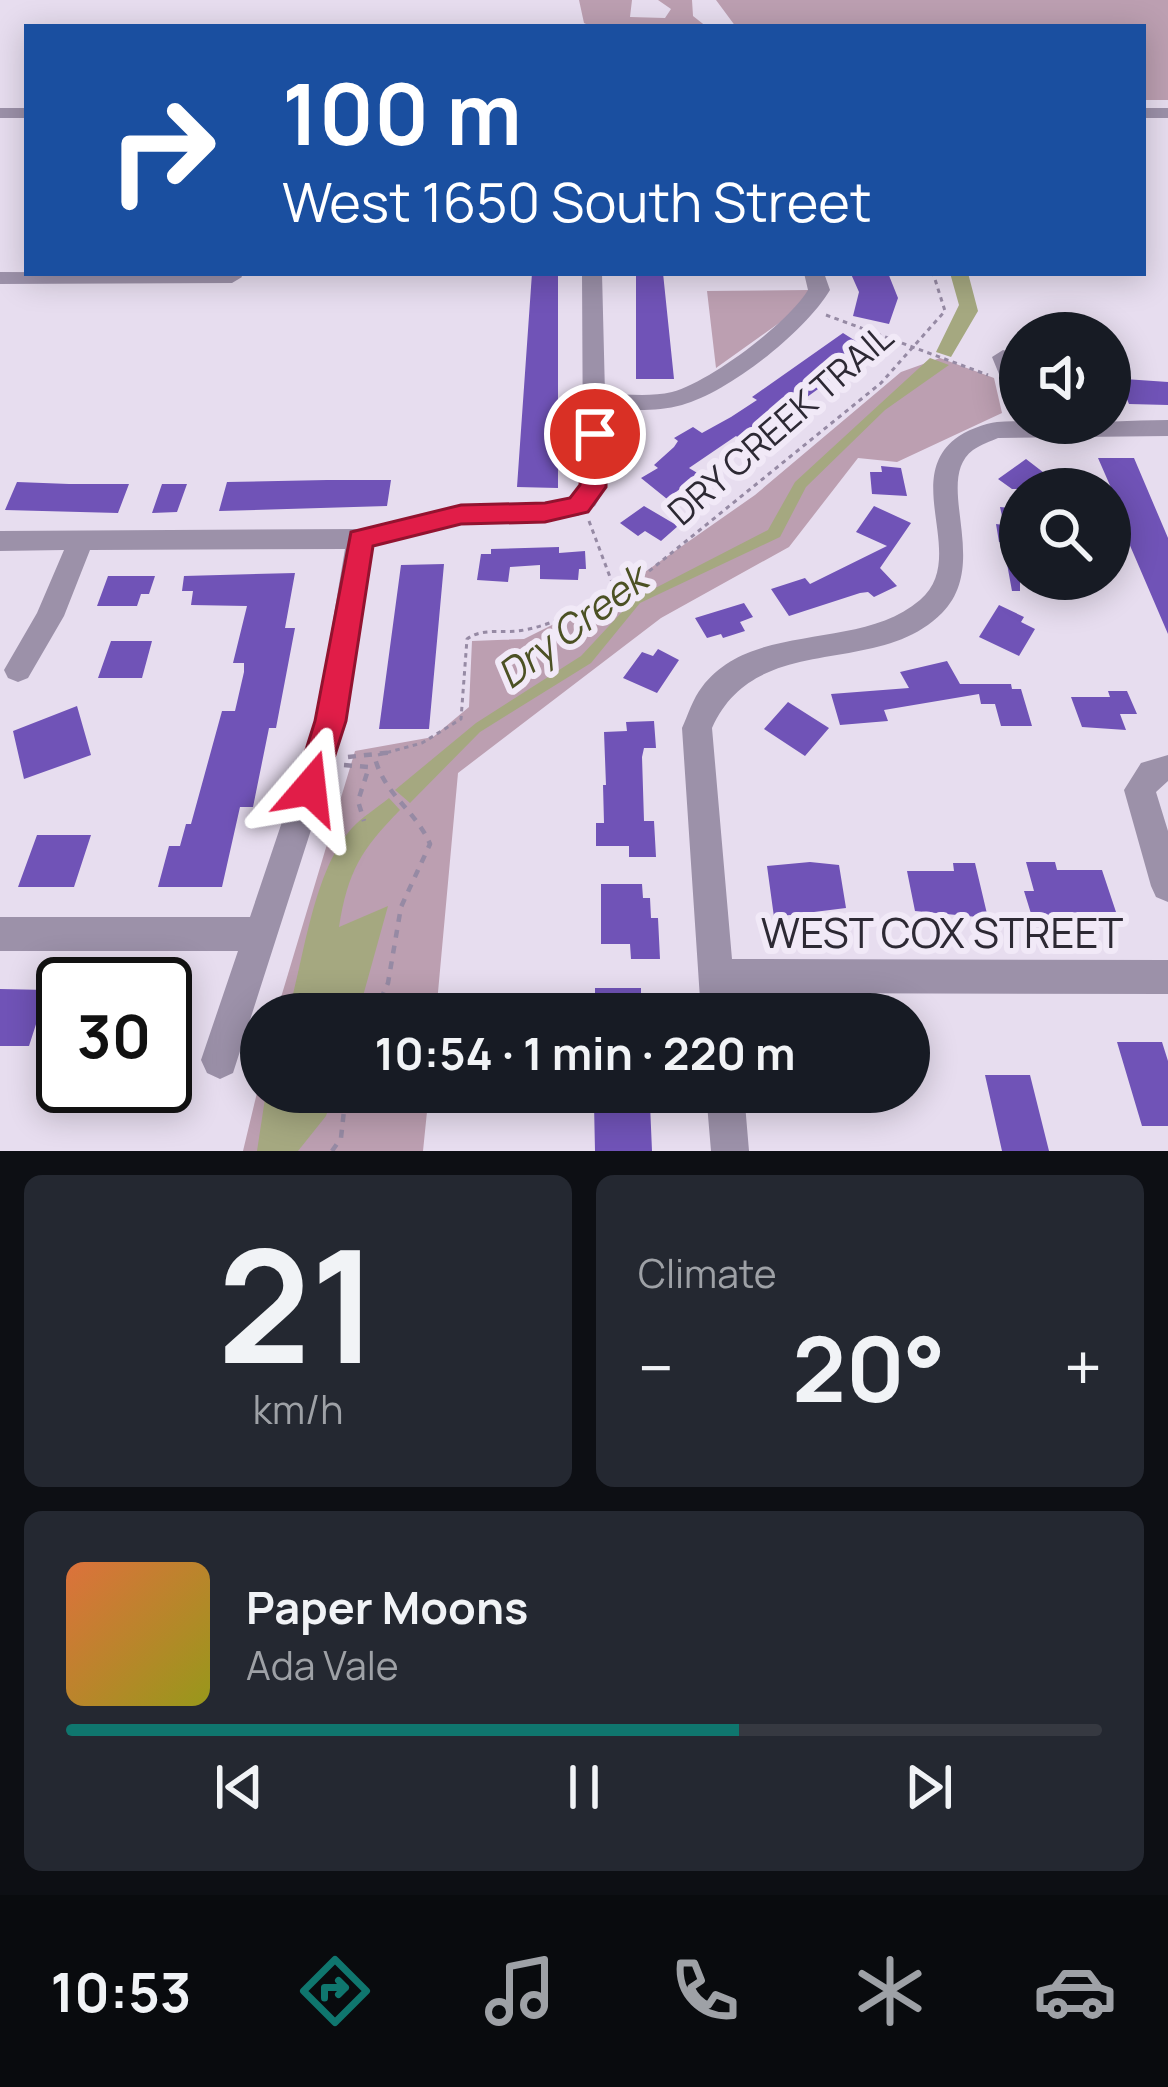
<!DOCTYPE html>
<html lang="en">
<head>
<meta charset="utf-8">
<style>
	body { margin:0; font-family:Manrope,sans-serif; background:#242831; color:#f1f3f6; height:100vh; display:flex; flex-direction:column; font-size:45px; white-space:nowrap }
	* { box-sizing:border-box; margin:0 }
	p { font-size:39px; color:#9ea1a6 }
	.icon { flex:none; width:66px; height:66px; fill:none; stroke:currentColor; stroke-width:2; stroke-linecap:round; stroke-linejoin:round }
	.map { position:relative; height:1151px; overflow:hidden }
	.side { display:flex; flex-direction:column; gap:24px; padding:24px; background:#0d0f14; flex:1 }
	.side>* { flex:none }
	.guide { position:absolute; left:24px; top:24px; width:1122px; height:252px; border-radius:0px; box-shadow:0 6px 30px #0003; background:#1a4fa0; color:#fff; overflow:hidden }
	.fabs { position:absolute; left:999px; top:312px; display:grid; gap:24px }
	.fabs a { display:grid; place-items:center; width:132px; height:132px; border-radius:50%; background:#171b24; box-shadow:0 6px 30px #0003; font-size:60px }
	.speed { position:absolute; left:36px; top:957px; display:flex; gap:24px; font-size:60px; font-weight:700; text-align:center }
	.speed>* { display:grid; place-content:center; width:156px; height:156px; border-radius:50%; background:#171b24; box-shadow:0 6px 30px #0003; line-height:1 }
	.speed .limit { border:6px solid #111; border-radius:18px; background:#fff; color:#111 }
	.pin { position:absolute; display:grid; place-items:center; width:102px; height:102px; color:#fff; margin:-51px; border:6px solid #fff; border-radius:50%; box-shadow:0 3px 12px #0007 }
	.me { position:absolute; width:132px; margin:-66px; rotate:17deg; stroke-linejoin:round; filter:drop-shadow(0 0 9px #0008) }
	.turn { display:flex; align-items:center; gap:42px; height:252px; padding:0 60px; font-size:54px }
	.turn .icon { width:156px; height:156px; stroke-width:2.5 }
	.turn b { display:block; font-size:84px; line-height:102px }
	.big { font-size:90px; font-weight:700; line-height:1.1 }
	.side .card { flex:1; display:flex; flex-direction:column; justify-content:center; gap:18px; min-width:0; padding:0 42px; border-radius:18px; background:#242831 }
	.side .dial { align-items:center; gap:0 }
	.dial b { font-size:156px; line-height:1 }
	.song { display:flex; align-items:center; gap:36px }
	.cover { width:144px; height:144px; border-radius:18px; background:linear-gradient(135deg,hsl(20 70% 55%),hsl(60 70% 35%)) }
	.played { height:12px; border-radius:6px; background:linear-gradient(90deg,#0f766e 65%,#363941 65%) }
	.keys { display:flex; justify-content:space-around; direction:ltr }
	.heat { display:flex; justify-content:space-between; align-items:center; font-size:66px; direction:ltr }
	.side .tiles { flex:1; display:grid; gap:24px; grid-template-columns:1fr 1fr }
	.card:last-child { grid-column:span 2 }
	.trip { position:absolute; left:240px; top:993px; width:690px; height:120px; border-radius:60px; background:#171b24; box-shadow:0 6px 30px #0003; font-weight:700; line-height:120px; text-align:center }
	.menu { display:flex; height:192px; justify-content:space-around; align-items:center; background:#090b0e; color:#9ea1a6 }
	.menu .icon { width:84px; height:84px }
	.menu .on { color:#0f766e }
	.menu b { font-size:54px; color:#f1f3f6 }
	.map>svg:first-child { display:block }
	.green { fill:#bc9fb1 }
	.water { fill:#a5a880 }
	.building { fill:#7053b7 }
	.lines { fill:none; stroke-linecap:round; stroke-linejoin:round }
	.path-far1 { stroke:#968aa4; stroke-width:3; stroke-dasharray:4.5 4.5; stroke-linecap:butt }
	.path { stroke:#968aa4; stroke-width:4.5; stroke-dasharray:8 8; stroke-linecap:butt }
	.minor { fill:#9c91a9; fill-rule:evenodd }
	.route { fill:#e11d48; stroke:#92132f; stroke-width:3 }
	.labels { text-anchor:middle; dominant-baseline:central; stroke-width:12; stroke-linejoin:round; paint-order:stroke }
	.street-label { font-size:36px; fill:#2d2934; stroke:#f1e9f7 }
	.water-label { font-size:39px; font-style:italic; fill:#4c5124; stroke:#f1e9f7 }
	.near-street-label { font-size:42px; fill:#2d2934; stroke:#f1e9f7 }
</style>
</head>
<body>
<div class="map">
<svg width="1168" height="1151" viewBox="0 0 1168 1151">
	<rect width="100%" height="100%" fill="#e7ddef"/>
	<path class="green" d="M579,0H632L630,17L665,18L671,9L658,0H692L693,16L707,27H592L584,23Z
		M716,0H1168V100H1143V27H736Z
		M810,290L807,303L716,368L707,291Z
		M940,358L994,378L1002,413L897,462L858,458L789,547L661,618L458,773L436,1014H276L355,751L433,737L469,707L472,641L524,639L612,595L755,495L901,372Z
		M261,1076V1092H429L423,1151H243Z"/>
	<path class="water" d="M950,273H968L978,311L951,357L936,352L959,305Z
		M930,358L949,365L885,410L806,487L780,537L640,603L591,663L480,732L410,803L395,790L476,723L581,656L634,599L768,530L795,482Z
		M389,798L400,810C361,850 348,871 339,927L388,906L358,1014H288C304,959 313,871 352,828C362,817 377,808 389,798Z
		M266,1092H334L326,1116L298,1151H257Z"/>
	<path class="building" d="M532,273H558V488L517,487Z
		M636,273H663L674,379H636Z
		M888,273L898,298L889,324L853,316L859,292L851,274Z
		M843,333L865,347L832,374L836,376L745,442L736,436L689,468L699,474L667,499L641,478L658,468L654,465L674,447L678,441L674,438L693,427L702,433L731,417L757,400L752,397Z
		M1110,378L1168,382V405L1129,404L1126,397H1110Z
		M1098,458H1134L1168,538V634L1113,506H1119Z
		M1026,459L1052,479L1034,489H1012L998,479Z
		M881,466L901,468L907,496L872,494L870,472H882Z
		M327,480H391L387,506L219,511L227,482Z
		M17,482L69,484H129L118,513L5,510Z
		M162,484H187L177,512L152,513Z
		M644,506L678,526L661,541L645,531L638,536L620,523Z
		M874,506L911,523L880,568L897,586L874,597L868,592L860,593L789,616L771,589L805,578L810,584L887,546L856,532Z
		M1000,507L1020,509V591H1012L1003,542H999L996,524L1004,525Z
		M559,547V553L585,551L586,569H579L578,580L540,579V565L510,567L508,582L477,580L481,554H491V549Z
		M444,564L429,729H379L401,565Z
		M295,573L285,628H295L276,728H269L253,807H240L222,887H158L169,846H180L186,824H191L222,711H235L244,672V663H233L247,606L191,605L193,591H182L184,576Z
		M108,576H155L149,594H141L137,606H97Z
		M744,603L753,617L740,622L745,631L723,638L721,634L707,638L695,618Z
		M999,605L1024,617L1021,622L1035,629L1019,656L979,637Z
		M111,641H152L142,678H98Z
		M658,649L679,660L657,693L623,678L642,652L653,656Z
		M947,661L960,684H1011L1012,689H1021L1032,726H1001L995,704H981L979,694L884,710L888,721L840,725L831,694L909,688L900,672Z
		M1108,691H1127L1137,714H1120L1126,730L1082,727L1071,697H1110Z
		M788,702L829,728L805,756L764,729Z
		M77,706L91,755L24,779L13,731Z
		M654,721L656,748H644L642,757L644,821H654L656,857H629V846H596V823H604L603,785H606L604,732L627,731L626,722Z
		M37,835H91L74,887H18Z
		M810,862L839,865L846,908L774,917L767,866Z
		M1026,862H1055L1057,870H1102L1117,915L1033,920L1024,891H1034Z
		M953,863H975L988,918L915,911L907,871H954Z
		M601,884H642L643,898H650L651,918H658L660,959H631L630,944H601Z
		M595,988H641V1014H595Z
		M0,989L47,990L29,1046H0Z
		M1117,1042H1162L1168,1061V1126H1142Z
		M985,1075H1030L1049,1151H1002Z
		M594,1104H650L652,1151H595Z"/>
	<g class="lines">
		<path class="path-far1" d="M826,315L988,375
			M589,521L613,585
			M378,755L422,743L461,719L467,639C483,627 505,634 524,630C572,621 605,591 648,572L881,383L945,311L933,273"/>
		<path class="path" d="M348,757L394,752
			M344,765L369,767L358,801L364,821
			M374,1014L388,983L401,907L430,844C416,811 384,794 375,758
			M332,1151L341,1138L346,1092"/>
		<path class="minor" d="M0,108H27V118H0Z
			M1143,108H1168V118H1143Z
			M0,272L240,273L242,277L232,283L0,284Z
			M582,273H602L605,394C627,394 651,397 672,392C710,382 788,323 808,290L804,273H824L830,290C805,332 729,392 682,405C657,412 631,410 606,409V487L595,506L578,516L461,524L372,546L346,721L233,1073L220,1079L207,1073L201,1060L238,951H0V917H250L316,721L345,549L90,550L64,616L28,678L18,682L8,678L4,670L37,613L64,550L0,551V531L360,529L461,506L564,501L580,487L583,465Z
			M1003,350L1011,352L1020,370V404L1008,396L992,357Z
			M1168,420V436L998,438C991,441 980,445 973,450C932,481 992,562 942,613C877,679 756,629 712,728L732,959L1168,960V994L735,993L737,1014H701L682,728C688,715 693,698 702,687C753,620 859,652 920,600C969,558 902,481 955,439C965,431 985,423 997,422C1018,420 1038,423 1060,423C1098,423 1130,420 1168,420Z
			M1168,755V781L1156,792L1168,831V902L1156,897L1151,886L1124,790L1141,763Z
			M706,1092H744L749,1151H711Z"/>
	</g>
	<path class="route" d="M595,425L607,434L606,487L588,512L545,522L461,524L373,546L346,721L321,798L310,802L299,798L294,788L315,721L351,532L461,505L545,503L570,498L580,485L583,434Z"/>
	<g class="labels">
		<g class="street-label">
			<text transform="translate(780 424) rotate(-41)">DRY CREEK TRAIL</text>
		</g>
		<g class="water-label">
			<text transform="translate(571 626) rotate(-37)">Dry Creek</text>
		</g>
		<g class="near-street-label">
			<text x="942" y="932">WEST COX STREET</text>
		</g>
	</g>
</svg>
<div class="fabs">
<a><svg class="icon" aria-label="sound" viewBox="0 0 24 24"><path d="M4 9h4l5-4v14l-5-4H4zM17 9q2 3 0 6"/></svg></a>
<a><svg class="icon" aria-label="search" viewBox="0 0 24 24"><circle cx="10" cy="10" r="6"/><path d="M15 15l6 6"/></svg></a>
</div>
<div class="speed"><div class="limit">30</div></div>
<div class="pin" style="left:595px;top:434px;background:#d93025"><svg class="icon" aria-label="arrive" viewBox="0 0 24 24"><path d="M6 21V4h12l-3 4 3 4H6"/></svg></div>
<svg class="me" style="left:310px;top:788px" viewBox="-20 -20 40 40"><path d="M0-17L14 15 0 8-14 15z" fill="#e11d48" stroke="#fff" stroke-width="4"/></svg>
<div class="trip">10:54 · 1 min · 220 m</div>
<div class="guide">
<div class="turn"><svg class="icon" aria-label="right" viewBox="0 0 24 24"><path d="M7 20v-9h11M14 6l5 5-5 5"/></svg><div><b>100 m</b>West 1650 South Street</div></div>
</div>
</div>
<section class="side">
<div class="tiles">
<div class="card dial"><b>21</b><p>km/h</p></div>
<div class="card"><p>Climate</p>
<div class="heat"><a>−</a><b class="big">20°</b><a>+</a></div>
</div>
<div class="card">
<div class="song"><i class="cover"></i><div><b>Paper Moons</b><p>Ada Vale</p></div></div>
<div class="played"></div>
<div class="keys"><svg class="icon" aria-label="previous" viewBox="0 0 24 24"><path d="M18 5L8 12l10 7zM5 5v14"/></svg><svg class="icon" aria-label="pause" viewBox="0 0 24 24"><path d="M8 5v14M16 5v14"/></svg><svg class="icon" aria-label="next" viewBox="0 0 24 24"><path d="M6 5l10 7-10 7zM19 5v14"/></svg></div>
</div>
</div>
</section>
<nav class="menu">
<b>10:53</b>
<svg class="icon on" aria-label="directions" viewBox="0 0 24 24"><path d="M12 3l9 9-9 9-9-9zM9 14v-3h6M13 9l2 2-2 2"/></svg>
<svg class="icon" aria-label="music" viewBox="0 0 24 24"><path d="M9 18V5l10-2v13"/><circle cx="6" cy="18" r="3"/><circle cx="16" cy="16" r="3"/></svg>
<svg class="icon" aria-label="phone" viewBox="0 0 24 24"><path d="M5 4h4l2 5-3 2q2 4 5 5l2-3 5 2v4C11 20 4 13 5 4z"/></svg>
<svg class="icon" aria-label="climate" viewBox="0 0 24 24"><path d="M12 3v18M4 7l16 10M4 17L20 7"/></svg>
<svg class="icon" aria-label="car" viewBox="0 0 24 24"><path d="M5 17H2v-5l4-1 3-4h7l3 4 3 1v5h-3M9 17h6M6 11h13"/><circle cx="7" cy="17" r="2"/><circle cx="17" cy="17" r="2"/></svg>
</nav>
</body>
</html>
